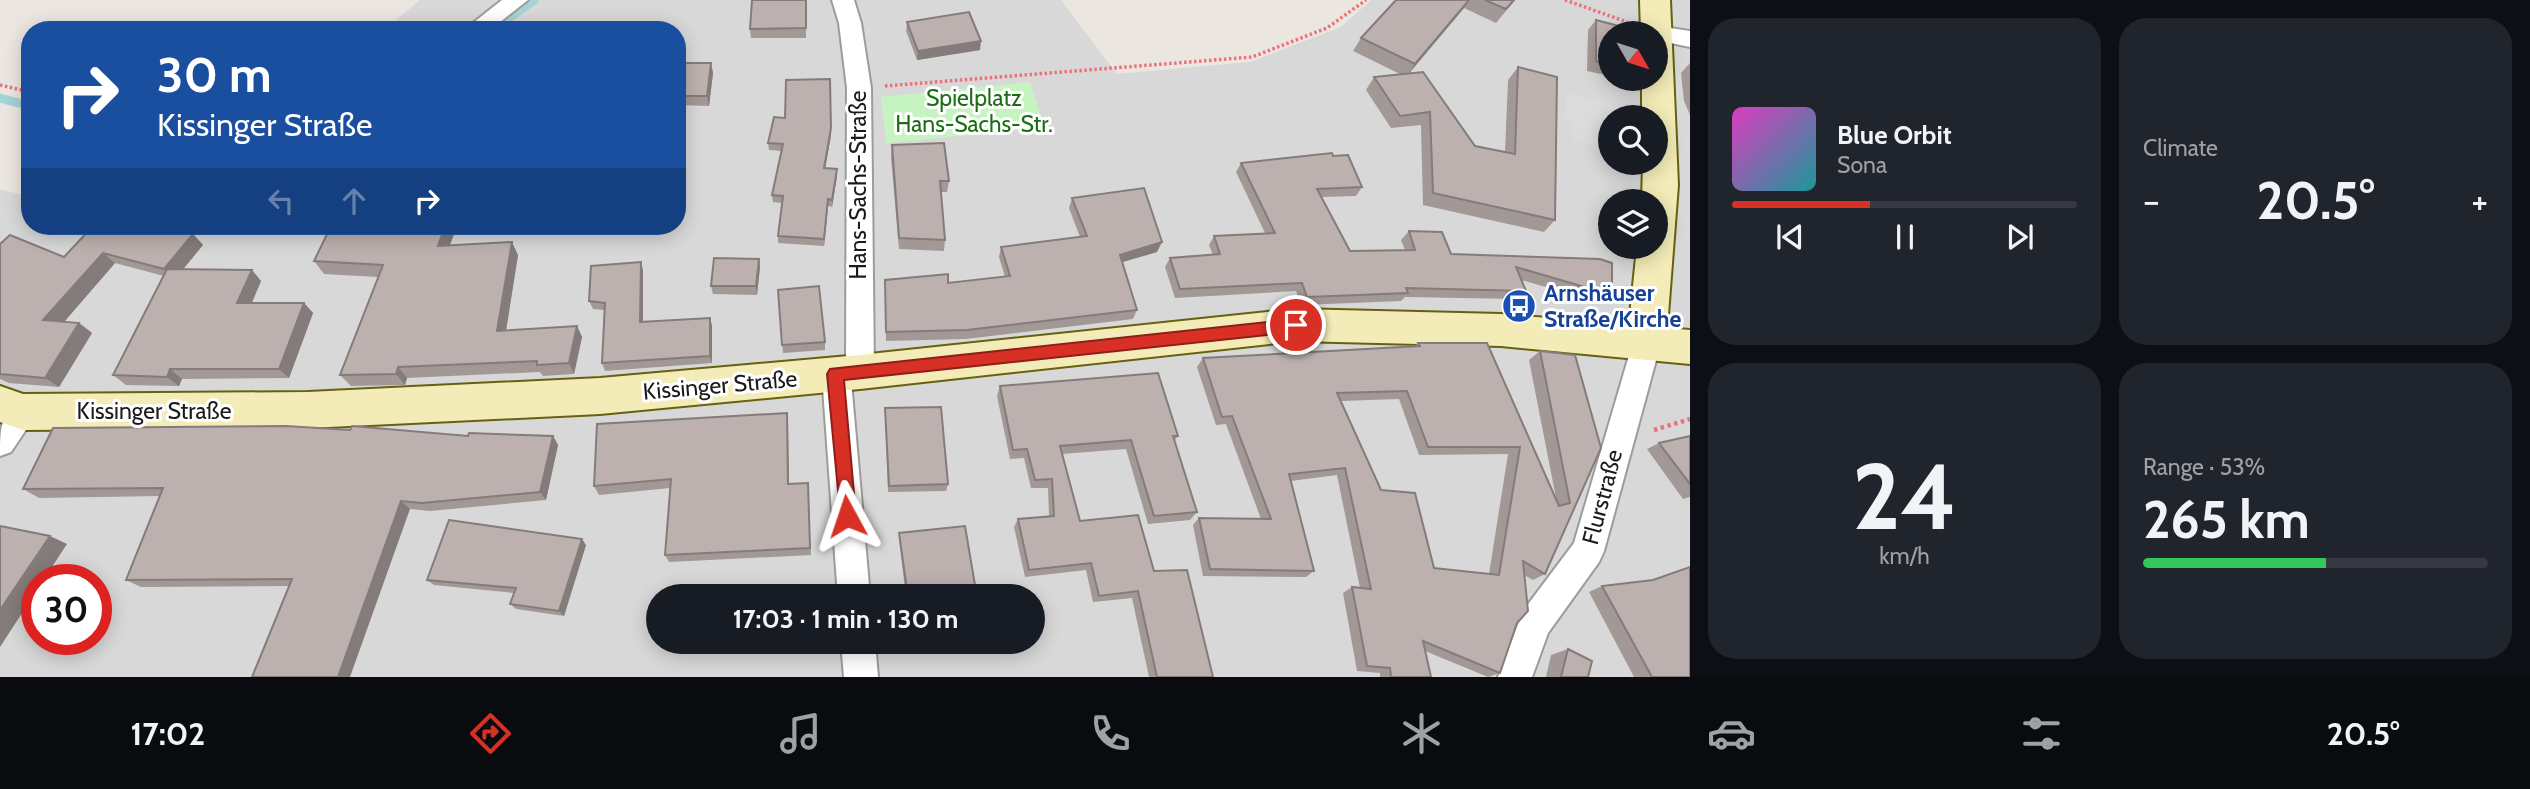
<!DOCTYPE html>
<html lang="en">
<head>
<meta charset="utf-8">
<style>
	body { margin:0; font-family:Cabin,sans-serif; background:#20242c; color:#f1f3f6; height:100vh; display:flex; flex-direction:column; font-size:26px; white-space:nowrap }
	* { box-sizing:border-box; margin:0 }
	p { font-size:23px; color:#9ea1a6 }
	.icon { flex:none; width:38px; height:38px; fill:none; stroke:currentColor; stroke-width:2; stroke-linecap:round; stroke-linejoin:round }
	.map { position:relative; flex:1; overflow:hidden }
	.sheet { display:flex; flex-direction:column; gap:18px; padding:18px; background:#0d0f14; width:840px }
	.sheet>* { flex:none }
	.banner { position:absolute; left:21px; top:21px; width:665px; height:214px; border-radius:28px; box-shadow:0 4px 18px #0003; background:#1a4fa0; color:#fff; overflow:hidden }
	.needle { width:46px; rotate:129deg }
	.fabs { position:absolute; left:1598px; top:21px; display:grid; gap:14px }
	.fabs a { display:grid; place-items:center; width:70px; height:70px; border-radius:50%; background:#171b24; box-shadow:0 4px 18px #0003; font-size:35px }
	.speed { position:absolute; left:21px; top:564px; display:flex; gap:14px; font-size:35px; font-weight:700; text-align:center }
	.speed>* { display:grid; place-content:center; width:91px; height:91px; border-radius:50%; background:#171b24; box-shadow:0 4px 18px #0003; line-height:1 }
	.speed .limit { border:10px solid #d22; background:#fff; color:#111 }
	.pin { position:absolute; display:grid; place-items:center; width:60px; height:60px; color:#fff; margin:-30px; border:4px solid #fff; border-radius:50%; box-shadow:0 2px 7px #0007 }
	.me { position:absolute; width:77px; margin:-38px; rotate:355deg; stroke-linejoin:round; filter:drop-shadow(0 0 5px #0008) }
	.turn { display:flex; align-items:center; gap:24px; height:147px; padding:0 21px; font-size:32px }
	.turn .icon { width:91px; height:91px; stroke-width:2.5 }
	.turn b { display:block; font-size:49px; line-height:60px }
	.lanes { display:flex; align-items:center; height:66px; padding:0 21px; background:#0003; justify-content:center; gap:35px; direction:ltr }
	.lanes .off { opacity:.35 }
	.big { font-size:52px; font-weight:700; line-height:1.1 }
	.sheet .card { flex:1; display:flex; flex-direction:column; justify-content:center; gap:10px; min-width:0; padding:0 24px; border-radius:28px; background:#20242c }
	.sheet .dial { align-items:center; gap:0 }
	.dial b { font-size:91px; line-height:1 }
	.song { display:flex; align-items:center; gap:21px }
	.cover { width:84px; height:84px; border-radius:10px; background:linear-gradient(135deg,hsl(310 70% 55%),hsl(180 70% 35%)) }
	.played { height:7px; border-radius:4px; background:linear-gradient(90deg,#d93025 40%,#363941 40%) }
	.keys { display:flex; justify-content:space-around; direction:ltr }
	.heat { display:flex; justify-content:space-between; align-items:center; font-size:38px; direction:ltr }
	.charge { height:10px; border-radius:5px; background:linear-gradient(90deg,#34c759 53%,#363941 0) }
	.sheet .tiles { flex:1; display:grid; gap:18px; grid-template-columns:repeat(2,1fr) }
	.trip { position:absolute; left:646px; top:584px; width:399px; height:70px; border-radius:35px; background:#171b24; box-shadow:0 4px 18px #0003; font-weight:700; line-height:70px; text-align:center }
	.tabs { display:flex; height:112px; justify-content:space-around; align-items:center; background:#090b0e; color:#9ea1a6 }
	.tabs .icon { width:49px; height:49px }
	.tabs .current { color:#d93025 }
	.tabs b { font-size:32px; color:#f1f3f6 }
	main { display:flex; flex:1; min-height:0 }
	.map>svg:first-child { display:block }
	.residential { fill:#d9d8d8; fill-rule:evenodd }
	.park { fill:#c5f4c0 }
	.parking { fill:#dbdbdb }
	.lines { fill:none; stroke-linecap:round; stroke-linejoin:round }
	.stream { stroke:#a5d3d6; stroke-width:9 }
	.street-casing { stroke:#9c9c9c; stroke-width:4 }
	.secondary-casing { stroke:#66610e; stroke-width:4 }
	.path-far1 { stroke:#ed717a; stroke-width:3.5; stroke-dasharray:2.5 2.5; stroke-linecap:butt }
	.path { stroke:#ed717a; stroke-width:4.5; stroke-dasharray:3.5 3.5; stroke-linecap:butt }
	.street { fill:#fff; fill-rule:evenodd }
	.secondary { fill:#f3ecb8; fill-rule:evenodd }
	.wall { fill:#a29896; fill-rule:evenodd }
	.shaded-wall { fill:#847c7a }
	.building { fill:#bcb1ae; stroke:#847c7a; stroke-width:2; fill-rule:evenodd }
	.route { fill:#d93025; stroke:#8d1f18; stroke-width:2 }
	.labels { text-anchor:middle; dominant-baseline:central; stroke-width:6; stroke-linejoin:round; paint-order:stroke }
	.park-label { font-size:23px; fill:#1c6e14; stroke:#fff }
	.street-label { font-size:23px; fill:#1b1b1b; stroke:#fff }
	.transit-label { font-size:23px; font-weight:bold; fill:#164399; stroke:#fff; text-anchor:start }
</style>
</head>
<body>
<main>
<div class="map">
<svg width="1690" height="677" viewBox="0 0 1690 677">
	<rect width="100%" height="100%" fill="#ece6e1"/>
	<path class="residential" d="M420,0H1061L1117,74L1250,62L1341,27L1371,0H1690V677H0V189L30,197V226H677V30H384ZM1610,33H1656V79H1610ZM1610,117H1656V163H1610ZM1610,201H1656V247H1610ZM37,579H96V639H37ZM658,597H1032V642H658Z"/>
	<path class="park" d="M1030,82L1045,128L886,143L881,97Z"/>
	<path class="parking" d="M1567,93L1630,107L1631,117H1610V149L1572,139V125L1564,122Z"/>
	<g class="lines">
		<path class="stream" d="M492,30L534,0
			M0,98L30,106"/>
		<g class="street-casing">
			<path id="street" d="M502,0H528L490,30H464Z
				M832,0H854L861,23L871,88L874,372L870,381L860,384L851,381L870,597H838L822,374L826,365L836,362L846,365L847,88L839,23Z
				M1657,26L1690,31V47L1656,40V33H1646L1649,28Z
				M1647,330L1657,334L1661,342L1604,551L1599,562L1548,633L1532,677H1498L1523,611L1574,543L1633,342L1637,334Z
				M23,399L33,403L38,412L11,452L0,456C0,431 0,409 23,399Z
				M841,642H875L878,677H844Z"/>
		</g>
		<g class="secondary-casing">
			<path id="secondary" d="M1640,0H1670L1678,185L1667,328L1690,330V364L1501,346L1296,341L860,389L600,414L308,428L23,430L0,422V386L23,394L308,392L600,378L860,355L1296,309L1501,314L1629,325L1637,247H1656V201H1642L1643,163H1656V117H1642V79H1656V33H1641Z"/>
		</g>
		<path class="path-far1" d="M1565,0L1627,22
			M0,85L30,92
			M885,86L1252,57L1327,28L1366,0"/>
		<path class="path" d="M1654,430L1690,419"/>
		<use href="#street" class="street"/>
		<use href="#secondary" class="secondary"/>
	</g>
	<path class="wall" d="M806,0V38H751L750,29L752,3Z
		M1396,0H1515L1496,23L1464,8L1409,73L1475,146L1505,152L1508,80L1518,67L1555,220L1544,232L1423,205L1421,125L1391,128L1366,90L1374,77L1400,74L1353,51L1361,38Z
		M1596,20L1610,33V76L1587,71L1588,30Z
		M907,22L980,50L917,60L906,31Z
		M677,63H711L713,73L709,106L677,105Z
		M1690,63V115L1684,101L1681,73Z
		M1619,79H1637L1634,82Z
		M831,135L825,168L837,176L832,207L828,206L824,246L778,243V236L782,203L773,202L772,195L781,151L769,150L768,143Z
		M892,145L949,181L947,192H941L945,240L944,251L899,249L891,157Z
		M1333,156L1362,187L1356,196L1322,197L1350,251L1405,250L1401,240L1409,231L1451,254L1600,259L1612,295L1602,303L1521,280L1526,291L1517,299L1405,297L1401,301L1301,305L1296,291L1175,298L1165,267L1170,258L1213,255L1209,245L1214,236L1265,233L1236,172L1241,163Z
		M1072,198L1157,252L1122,262L1137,310L1133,319L966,339L886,341L885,280L948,283L1005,277L999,257L1001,247L1080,237L1069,208Z
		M331,226H457L450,245L518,255L506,331L577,326L582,337L574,374L543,376L540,372L407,378L405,385L351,386L340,375L378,277L324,274L314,261Z
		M193,234L203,245L183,269L252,270L261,281L252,303H304L313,313L289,378L182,379L179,386L126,385L113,375L164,276L115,263L64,322L79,323L92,333L59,387L9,383L0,379V244L64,257Z
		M759,259L760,267L757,295L713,294L711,286Z
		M641,262L643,271V322L710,318L712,326V363L605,371L602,363L604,310L593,309L589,301Z
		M778,290L825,342V350L783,353Z
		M1418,343H1487L1556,498L1529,360L1540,351L1601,448L1545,574L1533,580L1524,575L1517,623L1500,673L1488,677L1425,651L1431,677H1380V673L1357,671L1343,593L1352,587L1360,588L1337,475L1291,481L1314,571L1306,577L1203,576L1193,525L1199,518L1261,519L1226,424L1216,425L1197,367L1203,358L1415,346ZM1399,399L1419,455L1508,454L1489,574L1434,568L1381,490L1341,401Z
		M1000,386L1178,436L1174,441L1197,512L1190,520L1148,524L1126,449L1062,454L1080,521L1154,571L1213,677H1149L1132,598L1093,602L1086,570L1025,577L1014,527L1018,519L1049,516L1048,488H1031L1024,458L1010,459L997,396Z
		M885,408L948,484L946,491L888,492Z
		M787,413L789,484L808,483L811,555L669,562L665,555L670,488L599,495L594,486Z
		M468,436H553L558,445L546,500L430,511L410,509L289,586L141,587L126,580L160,496L39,498L23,489Z
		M1690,436V497L1683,499L1647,449L1659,443Z
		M899,533L977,597H906L899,539Z
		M586,545L564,616L516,609L510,604L514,593L434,585L427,580Z
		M1653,580L1690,677H1634L1589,592L1602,586Z
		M1568,649L1588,677H1546L1551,655Z"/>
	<path class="shaded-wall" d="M1469,0L1464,8L1406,77L1415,64Z
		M981,41L980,50L917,60L918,51Z
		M711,63L713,73L709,106L707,96Z
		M831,128V135L824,175V168Z
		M837,169V176L832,207V200Z
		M828,199V206L824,246V239Z
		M445,226H457L445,258L438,246Z
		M193,234L203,245L175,279L164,269Z
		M512,242L518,255L504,343L497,331Z
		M1162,242L1157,252L1116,264L1120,255Z
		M103,253L115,263L57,330L43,320Z
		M759,259L760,267L757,295L756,286Z
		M641,262L643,271V330L640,322Z
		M252,270L261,281L247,313L237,303Z
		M304,303L313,313L289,378L279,369Z
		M710,318L712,326V363L710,356Z
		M79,323L92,333L59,387L45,378Z
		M577,326L582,337L574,374L569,363Z
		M398,367L407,378L405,385L396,374Z
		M170,369L182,379L179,386L167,377Z
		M787,413L788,423L789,493L788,484Z
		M553,436L558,445L546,500L540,492Z
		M401,501L410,509L350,677H338Z
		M50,536L67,544L44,579H37V590L0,647V610Z
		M582,539L586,545L564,616L559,611Z"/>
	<path class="building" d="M752,0H806V28L750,29Z
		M1396,0H1469L1415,64L1361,38Z
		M1485,0H1514L1506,9Z
		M969,12L981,41L918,51L907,22Z
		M1596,20L1642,32V33H1610V65L1596,61Z
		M677,63H711L707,96H677Z
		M1518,67L1557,77L1555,220L1433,193L1430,112L1400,116L1374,77L1423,72L1475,146L1515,154Z
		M830,79L831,128L824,168L837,169L832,200L828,199L824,239L778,236L783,196L772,195L783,144L768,143L774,117L785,118L786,80Z
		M944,143L949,181H940L945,240L899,238L892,145Z
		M1332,153L1333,156L1348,155L1362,187L1317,189L1350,251L1415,250L1409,231L1442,232L1451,254L1600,259L1612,263V295L1516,267L1526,291L1406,288L1408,293L1307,297L1302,283L1180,289L1170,258L1220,254L1214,236L1275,233L1241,163Z
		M1144,188L1162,242L1120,255L1137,310L967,330L886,332L885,280L948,274V283L1010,276L1001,247L1087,236L1072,198Z
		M93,226H160L193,234L164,269L103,253L43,320L79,323L45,378L0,374V244L10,235L64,257Z
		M331,226H445L438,246L512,242L497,331L577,326L569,363L537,365V361L398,367L396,374L340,375L383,265L314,261Z
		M714,258L759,259L756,286H711Z
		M641,262L640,322L710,318V356L602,363L605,303L589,301L591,266Z
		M167,269L252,270L237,303H304L279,369H170L167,377L113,375Z
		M819,286L825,342L782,345L778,290Z
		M1418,343H1487L1559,506L1570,503L1540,351L1575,355L1601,448L1545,574L1523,561L1528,611L1517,623L1500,673L1423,641L1431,677H1391L1390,668L1367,666L1352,587L1371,589L1345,468L1289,474L1314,571L1210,569L1199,518L1271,519L1232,416L1222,417L1203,358L1420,346ZM1407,391L1428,447H1520L1499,575L1434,568L1415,493L1381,490L1337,393Z
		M1158,373L1178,436H1173L1197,512L1154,516L1131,440L1060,446L1080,521L1138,515L1154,571L1187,570L1213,677H1157L1138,591L1099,596L1091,563L1029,570L1018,519L1054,516L1052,479L1035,480L1027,449L1013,450L1000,386Z
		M941,407L948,484L889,486L885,408Z
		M787,413L788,484L808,483L810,548L665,555L671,479L594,486L597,424Z
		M286,426L350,430L352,426L468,436L469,433L553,436L540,492L422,503L401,501L338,677H252L292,579L126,580L163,488L23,489L53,428Z
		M1690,436V484L1659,443Z
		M449,520L582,539L559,611L510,604L516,588L427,580Z
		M0,526L50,536L0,610Z
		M965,526L977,597H908L899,533Z
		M1690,567V677H1652L1602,586L1653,580Z
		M1568,649L1592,661L1588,677H1561Z"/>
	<path class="route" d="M1296,319L1302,320L1304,325L1302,330L1296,332L844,380L856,516L853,522L847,524L841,522L827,374L830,369Z"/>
	<defs>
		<g id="bus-disc" transform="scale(1.75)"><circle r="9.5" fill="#1a4fb4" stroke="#fff"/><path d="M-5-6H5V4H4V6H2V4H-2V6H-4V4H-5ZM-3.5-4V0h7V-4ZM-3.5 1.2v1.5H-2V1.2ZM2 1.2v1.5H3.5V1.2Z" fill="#fff"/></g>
	</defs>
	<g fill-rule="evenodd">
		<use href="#bus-disc" x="1519" y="306"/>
	</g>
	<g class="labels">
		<g class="park-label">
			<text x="974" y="98">Spielplatz<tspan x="974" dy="26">Hans-Sachs-Str.</tspan></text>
		</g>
		<g class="street-label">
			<text transform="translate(858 185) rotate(-90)">Hans-Sachs-Straße</text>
			<text transform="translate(720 385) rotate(-5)">Kissinger Straße</text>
			<text x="154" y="411">Kissinger Straße</text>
			<text transform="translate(1602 497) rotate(-75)">Flurstraße</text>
		</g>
		<g class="transit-label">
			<text x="1544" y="293">Arnshäuser<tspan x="1544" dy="26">Straße/Kirche</tspan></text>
		</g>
	</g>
</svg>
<div class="fabs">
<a><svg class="needle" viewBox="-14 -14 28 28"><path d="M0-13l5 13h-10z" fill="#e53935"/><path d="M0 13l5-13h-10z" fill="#9ea1a6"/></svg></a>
<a><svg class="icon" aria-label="search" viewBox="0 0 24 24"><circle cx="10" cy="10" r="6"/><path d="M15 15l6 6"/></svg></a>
<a><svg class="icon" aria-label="layers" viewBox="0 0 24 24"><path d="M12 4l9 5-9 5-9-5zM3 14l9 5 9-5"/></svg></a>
</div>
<div class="speed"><div class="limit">30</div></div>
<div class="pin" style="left:1296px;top:325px;background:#d93025"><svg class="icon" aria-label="arrive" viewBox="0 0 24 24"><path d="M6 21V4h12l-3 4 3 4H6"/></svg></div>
<svg class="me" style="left:847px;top:516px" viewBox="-20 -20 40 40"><path d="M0-17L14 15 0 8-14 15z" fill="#d93025" stroke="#fff" stroke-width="4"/></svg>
<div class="trip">17:03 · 1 min · 130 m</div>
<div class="banner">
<div class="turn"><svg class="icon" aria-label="right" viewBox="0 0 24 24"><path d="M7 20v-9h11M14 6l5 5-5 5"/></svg><div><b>30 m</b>Kissinger Straße</div></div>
<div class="lanes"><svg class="icon off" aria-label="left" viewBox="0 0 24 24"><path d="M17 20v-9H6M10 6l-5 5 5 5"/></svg><svg class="icon off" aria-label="ahead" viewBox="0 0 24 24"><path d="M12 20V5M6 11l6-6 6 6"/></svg><svg class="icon" aria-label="right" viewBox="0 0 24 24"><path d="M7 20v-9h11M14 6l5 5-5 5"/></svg></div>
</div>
</div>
<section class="sheet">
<div class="tiles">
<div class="card">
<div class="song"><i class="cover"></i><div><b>Blue Orbit</b><p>Sona</p></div></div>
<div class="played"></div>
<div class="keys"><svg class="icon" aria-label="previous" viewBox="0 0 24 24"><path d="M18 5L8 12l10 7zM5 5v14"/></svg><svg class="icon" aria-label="pause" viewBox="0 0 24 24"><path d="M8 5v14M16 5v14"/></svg><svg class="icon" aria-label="next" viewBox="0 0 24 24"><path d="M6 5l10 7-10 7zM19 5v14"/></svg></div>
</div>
<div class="card"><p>Climate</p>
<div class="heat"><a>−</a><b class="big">20.5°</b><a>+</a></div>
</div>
<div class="card dial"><b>24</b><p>km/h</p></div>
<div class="card"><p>Range · 53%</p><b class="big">265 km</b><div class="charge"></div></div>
</div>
</section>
</main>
<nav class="tabs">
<b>17:02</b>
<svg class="icon current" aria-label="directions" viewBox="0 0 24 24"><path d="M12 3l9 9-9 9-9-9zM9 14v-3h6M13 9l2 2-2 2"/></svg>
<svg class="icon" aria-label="music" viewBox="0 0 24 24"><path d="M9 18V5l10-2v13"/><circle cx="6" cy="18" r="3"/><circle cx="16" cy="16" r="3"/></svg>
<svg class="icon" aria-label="phone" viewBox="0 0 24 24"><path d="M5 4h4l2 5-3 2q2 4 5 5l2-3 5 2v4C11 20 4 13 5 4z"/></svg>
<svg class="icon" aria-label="climate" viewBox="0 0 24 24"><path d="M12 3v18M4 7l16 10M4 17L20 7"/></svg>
<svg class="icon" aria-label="car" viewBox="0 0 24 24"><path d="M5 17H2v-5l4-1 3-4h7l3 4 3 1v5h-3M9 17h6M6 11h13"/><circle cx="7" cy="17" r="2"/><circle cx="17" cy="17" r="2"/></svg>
<svg class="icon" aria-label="filters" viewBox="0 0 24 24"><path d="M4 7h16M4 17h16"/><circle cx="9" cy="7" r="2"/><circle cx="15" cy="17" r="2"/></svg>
<b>20.5°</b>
</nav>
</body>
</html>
